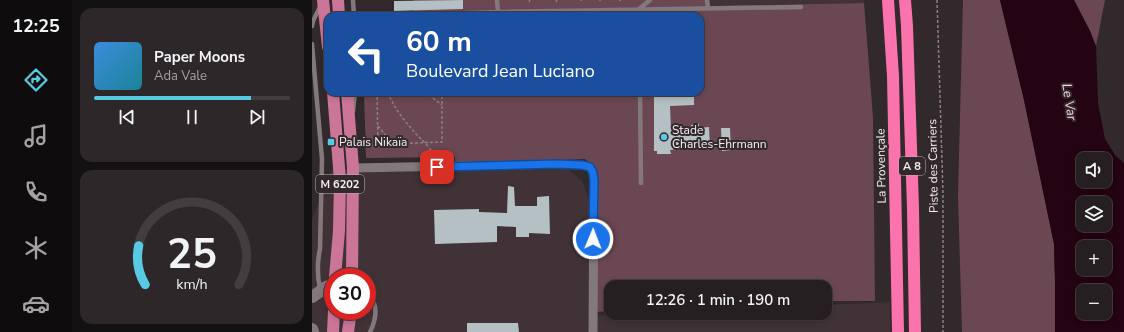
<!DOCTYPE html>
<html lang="fr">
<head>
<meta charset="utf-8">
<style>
	body { margin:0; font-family:"Nunito Sans",sans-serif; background:#2d272a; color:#f1f3f6; height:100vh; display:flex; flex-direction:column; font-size:15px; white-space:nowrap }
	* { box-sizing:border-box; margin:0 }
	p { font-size:13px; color:#a3a2a5 }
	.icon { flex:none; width:22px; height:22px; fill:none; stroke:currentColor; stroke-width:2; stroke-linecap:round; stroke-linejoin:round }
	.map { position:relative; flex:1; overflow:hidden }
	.sheet { display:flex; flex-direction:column; gap:8px; padding:8px; background:#141112; width:240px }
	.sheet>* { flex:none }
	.hud { position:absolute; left:12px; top:12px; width:380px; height:84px; border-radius:12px; box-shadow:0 2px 6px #0003,0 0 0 1px #423d3f; background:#1a4fa0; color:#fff; overflow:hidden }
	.fabs { position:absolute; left:764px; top:152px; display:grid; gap:8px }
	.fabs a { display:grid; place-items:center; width:36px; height:36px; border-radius:8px; background:#251f21; box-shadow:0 2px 6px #0003,0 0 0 1px #423d3f; font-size:20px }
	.speed { position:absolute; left:12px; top:268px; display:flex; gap:8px; font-size:20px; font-weight:700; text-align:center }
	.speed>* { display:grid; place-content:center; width:52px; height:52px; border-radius:50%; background:#251f21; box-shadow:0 2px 6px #0003,0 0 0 1px #423d3f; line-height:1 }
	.speed .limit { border:6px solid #d22; background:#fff; color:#111 }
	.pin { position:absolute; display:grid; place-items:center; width:34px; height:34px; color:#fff; margin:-17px; border-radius:8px; box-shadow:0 2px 6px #0006 }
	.me { position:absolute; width:44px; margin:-22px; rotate:1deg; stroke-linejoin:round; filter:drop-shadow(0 0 3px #0008) }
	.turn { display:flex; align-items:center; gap:14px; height:84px; padding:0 16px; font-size:18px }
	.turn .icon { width:52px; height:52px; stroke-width:2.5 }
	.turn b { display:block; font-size:28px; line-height:34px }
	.sheet .widget { flex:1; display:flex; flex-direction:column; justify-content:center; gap:6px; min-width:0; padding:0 14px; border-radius:12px; background:#2d272a }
	.sheet .dial { align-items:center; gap:0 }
	.dial svg { height:104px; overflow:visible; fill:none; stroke:#423d3f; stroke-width:7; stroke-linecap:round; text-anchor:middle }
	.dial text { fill:#f1f3f6; stroke:none }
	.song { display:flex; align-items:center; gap:12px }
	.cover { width:48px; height:48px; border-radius:6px; background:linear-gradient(135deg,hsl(210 70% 55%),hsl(190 70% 35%)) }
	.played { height:4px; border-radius:2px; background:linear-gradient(90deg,#57c9e2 80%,#423d3f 80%) }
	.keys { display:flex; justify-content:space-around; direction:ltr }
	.trip { position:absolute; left:292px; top:280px; width:228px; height:40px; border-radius:12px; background:#251f21; box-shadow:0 2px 6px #0003,0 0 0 1px #423d3f; font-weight:600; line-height:40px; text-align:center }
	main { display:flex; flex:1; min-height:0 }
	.tab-bar { display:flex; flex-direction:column; width:72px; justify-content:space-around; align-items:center; background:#0f0c0d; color:#a3a2a5 }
	.tab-bar .icon { width:28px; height:28px }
	.tab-bar .current { color:#57c9e2 }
	.tab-bar b { font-size:18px; color:#f1f3f6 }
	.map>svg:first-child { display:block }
	.built { fill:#413237; fill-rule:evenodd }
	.green { fill:#6b4754 }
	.water { fill:#240312; fill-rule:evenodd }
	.building { fill:#b4c0c3 }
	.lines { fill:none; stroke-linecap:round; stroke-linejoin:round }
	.path { stroke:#898184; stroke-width:1.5; stroke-dasharray:3 2; stroke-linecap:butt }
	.service { stroke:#83797c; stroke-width:4.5 }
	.minor { stroke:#83797c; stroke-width:9 }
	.secondary { stroke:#83797c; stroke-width:12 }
	.primary { stroke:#cb7599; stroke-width:12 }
	.motorway { stroke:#fb73ac; stroke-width:12 }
	.route-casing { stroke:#114b97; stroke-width:10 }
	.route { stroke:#1a73e8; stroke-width:7 }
	.poi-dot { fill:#57c9e2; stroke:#31292c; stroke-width:1.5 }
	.labels { text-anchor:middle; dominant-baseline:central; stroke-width:4; stroke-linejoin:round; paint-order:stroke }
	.shield { fill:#31292c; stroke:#bcb4b7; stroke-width:1 }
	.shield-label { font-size:11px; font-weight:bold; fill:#f7f0f2 }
	.poi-label { font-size:12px; fill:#f7f0f2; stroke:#31292c; text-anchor:start }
	.street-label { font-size:12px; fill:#f7f0f2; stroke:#31292c }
	.water-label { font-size:13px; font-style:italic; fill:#fed0df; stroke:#31292c }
</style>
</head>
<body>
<main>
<nav class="tab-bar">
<b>12:25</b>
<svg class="icon current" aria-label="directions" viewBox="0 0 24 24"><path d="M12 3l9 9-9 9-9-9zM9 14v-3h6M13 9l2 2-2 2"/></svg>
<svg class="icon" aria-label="music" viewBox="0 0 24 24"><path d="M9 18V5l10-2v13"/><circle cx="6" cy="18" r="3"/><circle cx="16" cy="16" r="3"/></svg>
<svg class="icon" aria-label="phone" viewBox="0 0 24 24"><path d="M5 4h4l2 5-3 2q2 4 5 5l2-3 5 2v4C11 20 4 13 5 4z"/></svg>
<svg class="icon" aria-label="climate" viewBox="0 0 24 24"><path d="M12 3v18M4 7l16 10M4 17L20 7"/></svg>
<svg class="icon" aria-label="car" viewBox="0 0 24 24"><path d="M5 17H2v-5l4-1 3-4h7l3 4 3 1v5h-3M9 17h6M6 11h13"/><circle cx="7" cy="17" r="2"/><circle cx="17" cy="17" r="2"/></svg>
</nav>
<section class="sheet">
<div class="widget">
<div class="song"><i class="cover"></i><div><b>Paper Moons</b><p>Ada Vale</p></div></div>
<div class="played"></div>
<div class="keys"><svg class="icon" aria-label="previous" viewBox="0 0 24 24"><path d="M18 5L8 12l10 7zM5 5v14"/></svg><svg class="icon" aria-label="pause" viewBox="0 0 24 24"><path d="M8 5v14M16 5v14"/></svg><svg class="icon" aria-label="next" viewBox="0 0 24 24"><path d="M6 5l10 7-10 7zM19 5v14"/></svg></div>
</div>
<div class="widget dial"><svg viewBox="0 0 100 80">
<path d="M14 69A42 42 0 1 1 86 69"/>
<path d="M14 69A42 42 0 0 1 9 39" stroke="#57c9e2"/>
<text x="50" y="56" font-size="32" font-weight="700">25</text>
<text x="50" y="72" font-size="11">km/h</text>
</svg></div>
</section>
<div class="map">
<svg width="812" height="332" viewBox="0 0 812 332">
	<rect width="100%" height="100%" fill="#31292c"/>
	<path class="built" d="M397,0H552V3L397,6Z
		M20,169L142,171L256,169L270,181L277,199V316L346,313H513V305L578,302V332H0V220ZM21,277H55V311H21Z"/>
	<path class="green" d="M102,0H397L398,6L552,3L561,117L563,301H513V287H299V311L283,312L286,174L283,168L273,159L188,162H143V157L54,158L52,92H388V16H102Z
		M651,0H688L712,100L742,244L743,282V332H650L646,195Z
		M762,0H793L784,46L778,31Z"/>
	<path class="water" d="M688,0H762L778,31L784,46L786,103L793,139L803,155L812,163V332H743V282L742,244L712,100ZM771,159H793V181H771ZM771,203H793V225H771ZM771,247H793V269H771ZM771,291H793V313H771Z"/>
	<path class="building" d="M151,0V9L82,11V1Z
		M342,92H382V105L358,106L359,130L380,129L379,125L387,124V128L397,127L398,147L358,150L359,154H345V151H342Z
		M409,128H418L419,150L410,151Z
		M196,186L202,187L203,206H225V197L237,196L238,234L217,233V237H204V227L185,226V242L123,244L122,210L167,209V212L195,213Z
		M155,323H206L207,332H155Z"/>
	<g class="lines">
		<path class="path" d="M269,0V1
			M288,0V1
			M308,0V1
			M625,0L631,193V332
			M217,2L218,0
			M244,2L245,0
			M12,56L15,84
			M65,92L66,145
			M76,92C82,109 93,121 104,134C111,141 121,150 124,159
			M113,92L130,105
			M66,126L81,144
			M48,145L130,142V92"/>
		<path class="service" d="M41,0L42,16
			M395,0L396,8
			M186,12L489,7
			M71,16L186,12L185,0
			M327,16V9L338,0
			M0,26L1,21L8,7
			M0,44L10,159L8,249C5,263 5,275 8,289
			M328,92L329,183
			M41,111L43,92
			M55,292C67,304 65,318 58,332"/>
		<path class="minor" d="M41,168L244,164L270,165L278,167L281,173L282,181L281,332"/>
		<path class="secondary" d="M0,297L14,287L21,284
			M0,329L1,332"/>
		<path class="primary" d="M11,0L16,47
			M26,0L27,16
			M21,92L28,180L27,231L23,277
			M35,92L41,168L40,277
			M21,332L22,311
			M36,332L39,311"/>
		<path class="motorway" d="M576,0L581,76L586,332
			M593,0L595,26L601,208L603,332"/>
	</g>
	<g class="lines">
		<g class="route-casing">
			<path id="route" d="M125,167L244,164L270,165L278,167L281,173L282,181L281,239"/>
		</g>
		<use href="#route" class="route"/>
	</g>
	<g class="poi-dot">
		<circle cx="352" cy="137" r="4"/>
		<rect x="15" y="138" width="8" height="8" rx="2"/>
	</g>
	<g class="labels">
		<g class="shield">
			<rect x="587" y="157" width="26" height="18" rx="3"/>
			<rect x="4" y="175" width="48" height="18" rx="3"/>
		</g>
		<g class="shield-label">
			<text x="600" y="166">A 8</text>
			<text x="28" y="184">M 6202</text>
		</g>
		<g class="poi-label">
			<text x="360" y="130">Stade<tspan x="360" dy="14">Charles-Ehrmann</tspan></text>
			<text x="27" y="142">Palais Nikaïa</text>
		</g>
		<g class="street-label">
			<text transform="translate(569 166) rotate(-91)">La Provençale</text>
			<text transform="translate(621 166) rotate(-91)">Piste des Carriers</text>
		</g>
		<g class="water-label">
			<text transform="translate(757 102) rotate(81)">Le Var</text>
		</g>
	</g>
</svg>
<div class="fabs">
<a><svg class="icon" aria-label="sound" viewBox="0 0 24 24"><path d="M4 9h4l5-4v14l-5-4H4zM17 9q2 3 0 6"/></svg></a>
<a><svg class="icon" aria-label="layers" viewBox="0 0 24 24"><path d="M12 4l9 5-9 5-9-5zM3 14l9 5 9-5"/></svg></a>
<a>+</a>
<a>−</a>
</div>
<div class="speed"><div class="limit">30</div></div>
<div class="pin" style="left:125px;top:167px;background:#d93025"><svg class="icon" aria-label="arrive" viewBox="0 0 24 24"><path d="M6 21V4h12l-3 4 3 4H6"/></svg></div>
<svg class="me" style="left:281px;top:239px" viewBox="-20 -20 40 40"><circle r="17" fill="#1a73e8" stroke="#fff" stroke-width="3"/><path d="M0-11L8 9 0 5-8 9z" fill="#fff"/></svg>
<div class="trip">12:26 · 1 min · 190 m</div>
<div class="hud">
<div class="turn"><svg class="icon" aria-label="left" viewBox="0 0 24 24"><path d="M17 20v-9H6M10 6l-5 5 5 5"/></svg><div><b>60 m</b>Boulevard Jean Luciano</div></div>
</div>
</div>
</main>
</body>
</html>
